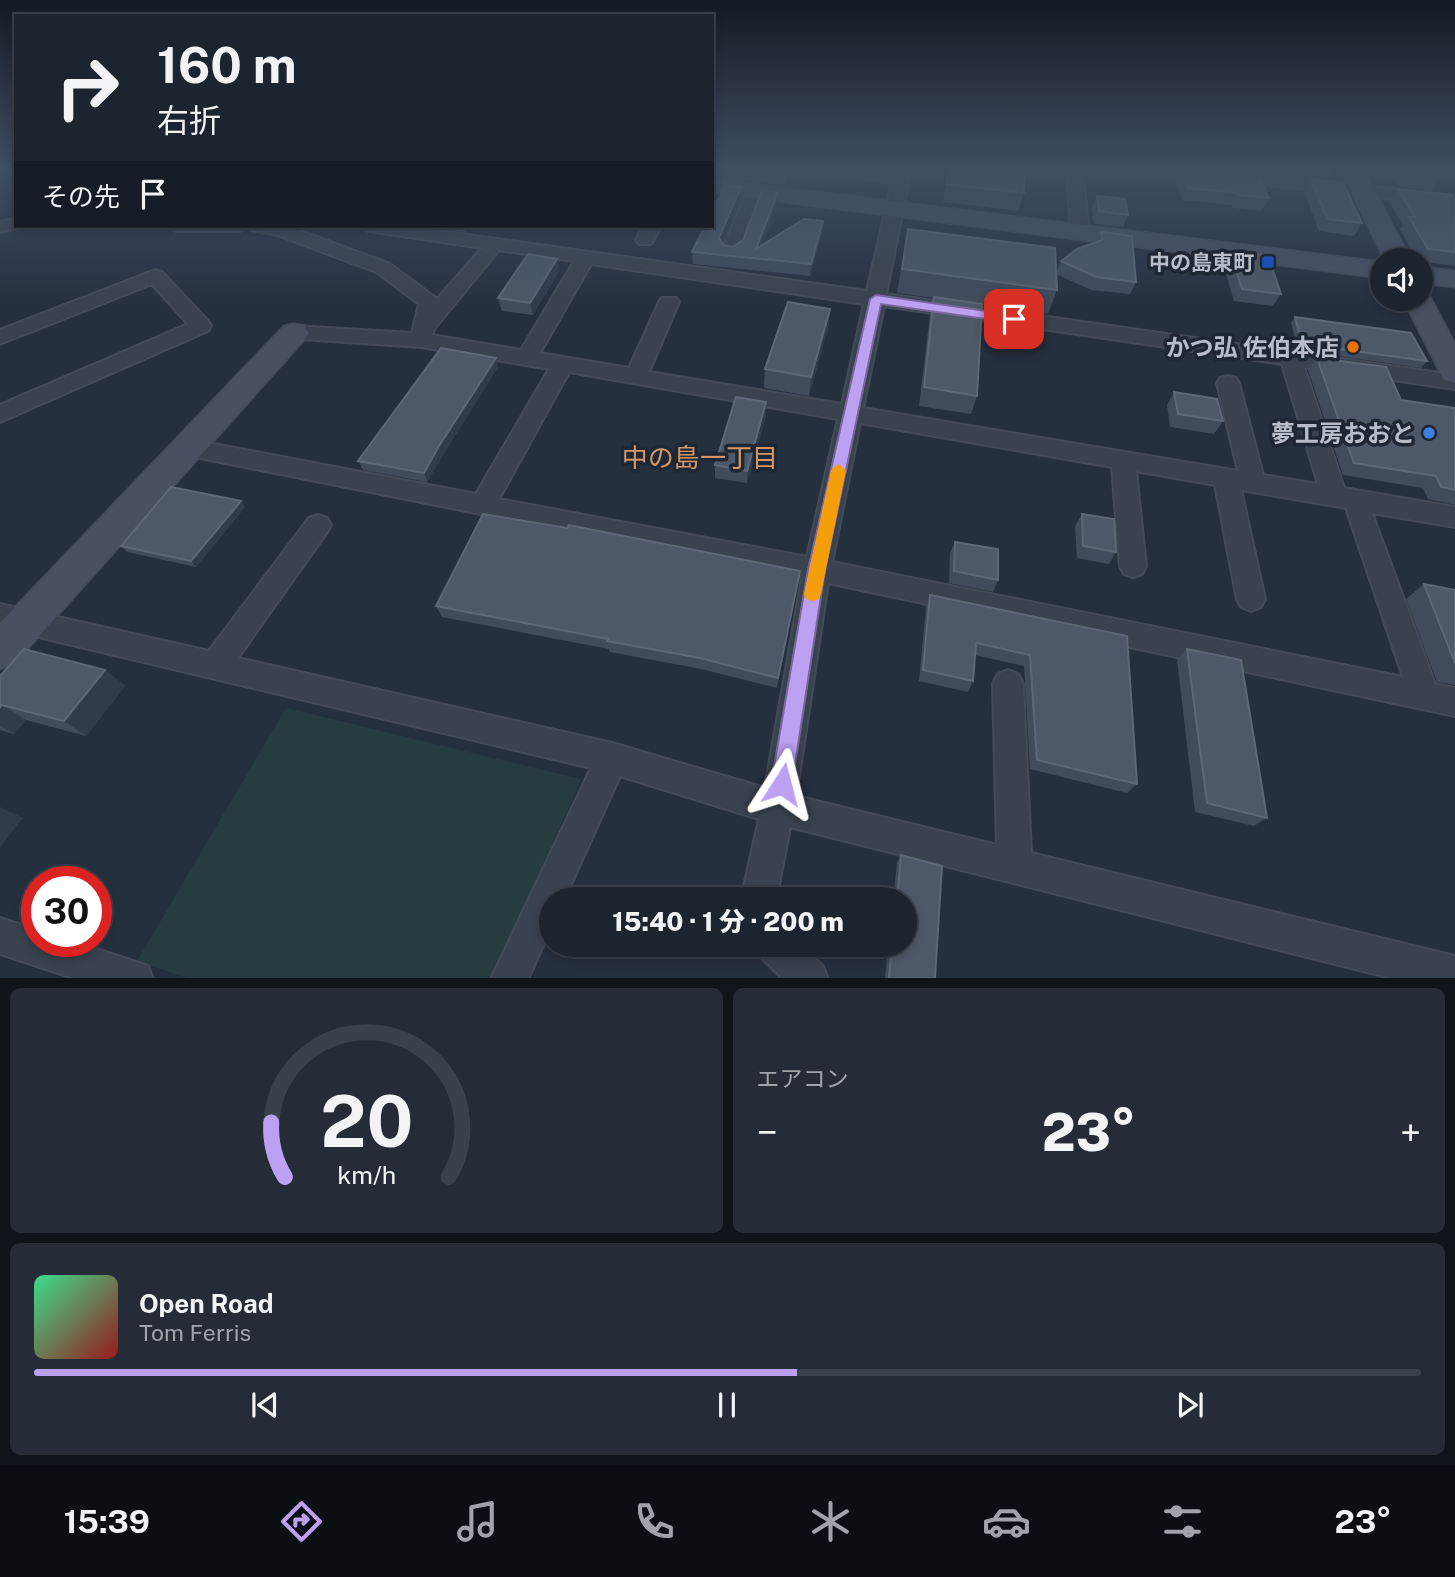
<!DOCTYPE html>
<html lang="ja">
<head>
<meta charset="utf-8">
<style>
	body { margin:0; font-family:"Public Sans","Noto Sans JP",sans-serif; background:#252c37; color:#f1f3f6; height:100vh; display:flex; flex-direction:column; font-size:26px; white-space:nowrap }
	* { box-sizing:border-box; margin:0 }
	p { font-size:23px; color:#a0a4aa }
	.icon { flex:none; width:38px; height:38px; fill:none; stroke:currentColor; stroke-width:2; stroke-linecap:round; stroke-linejoin:round }
	.map { position:relative; height:978px; overflow:hidden }
	.drawer { display:flex; flex-direction:column; gap:10px; padding:10px; background:#0f141a; flex:1 }
	.drawer>* { flex:none }
	.guide { position:absolute; left:14px; top:14px; width:700px; height:214px; border-radius:0px; box-shadow:0 4px 10px #0003,0 0 0 2px #3a414b; background:#1c242f; color:#f1f3f6; overflow:hidden }
	.fabs { position:absolute; left:1370px; top:248px; display:grid; gap:14px }
	.fabs a { display:grid; place-items:center; width:63px; height:63px; border-radius:50%; background:#1c242f; box-shadow:0 4px 10px #0003,0 0 0 2px #3a414b; font-size:35px }
	.speed { position:absolute; left:21px; top:866px; display:flex; gap:14px; font-size:35px; font-weight:700; text-align:center }
	.speed>* { display:grid; place-content:center; width:91px; height:91px; border-radius:50%; background:#1c242f; box-shadow:0 4px 10px #0003,0 0 0 2px #3a414b; line-height:1 }
	.speed .limit { border:10px solid #d22; background:#fff; color:#111 }
	.pin { position:absolute; display:grid; place-items:center; width:60px; height:60px; color:#fff; margin:-30px; border-radius:14px; box-shadow:0 4px 10px #0006 }
	.me { position:absolute; width:77px; margin:-38px; rotate:9deg; stroke-linejoin:round; filter:drop-shadow(0 0 5px #0008) }
	.turn { display:flex; align-items:center; gap:24px; height:147px; padding:0 28px; font-size:32px }
	.turn .icon { width:91px; height:91px; stroke-width:2.5 }
	.turn b { display:block; font-size:49px; line-height:60px }
	.then { display:flex; align-items:center; height:66px; padding:0 28px; background:#0003; gap:14px; font-size:26px }
	.big { font-size:52px; font-weight:800; line-height:1.1 }
	.drawer .card { flex:1; display:flex; flex-direction:column; justify-content:center; gap:10px; min-width:0; padding:0 24px; border-radius:10px; background:#252c37 }
	.drawer .dial { align-items:center; gap:0 }
	.dial svg { height:182px; overflow:visible; fill:none; stroke:#3a414b; stroke-width:7; stroke-linecap:round; text-anchor:middle }
	.dial text { fill:#f1f3f6; stroke:none }
	.song { display:flex; align-items:center; gap:21px }
	.cover { width:84px; height:84px; border-radius:10px; background:linear-gradient(135deg,hsl(150 70% 55%),hsl(0 70% 35%)) }
	.played { height:7px; border-radius:4px; background:linear-gradient(90deg,#bca0f2 55%,#3a414b 55%) }
	.keys { display:flex; justify-content:space-around; direction:ltr }
	.heat { display:flex; justify-content:space-between; align-items:center; font-size:38px; direction:ltr }
	.drawer .tiles { flex:1; display:grid; gap:10px; grid-template-columns:1fr 1fr }
	.card:last-child { grid-column:span 2 }
	.trip { position:absolute; left:539px; top:887px; width:378px; height:70px; border-radius:35px; background:#1c242f; box-shadow:0 4px 10px #0003,0 0 0 2px #3a414b; font-weight:800; line-height:70px; text-align:center }
	.tab-bar { display:flex; height:112px; justify-content:space-around; align-items:center; background:#0b0e13; color:#a0a4aa }
	.tab-bar .icon { width:49px; height:49px }
	.tab-bar .active { color:#bca0f2 }
	.tab-bar b { font-size:32px; color:#f1f3f6 }
	.map>svg:first-child { display:block }
	.green { fill:#273c40 }
	.lines { fill:none; stroke-linecap:round; stroke-linejoin:round }
	.street-casing { stroke:#434b58; stroke-width:4 }
	.secondary-casing { stroke:#434b58; stroke-width:3 }
	.street { fill:#39424f; fill-rule:evenodd }
	.secondary { fill:#475161; fill-rule:evenodd }
	.wall { fill:#404c5c }
	.shaded-wall { fill:#303c4c }
	.building { fill:#4d5968; stroke:#5d6877; stroke-width:2 }
	.route { fill:#bca0f2; stroke:#7a689d; stroke-width:2 }
	.slow { fill:#f59e0b }
	.transit-dot { fill:#1a4fb4; stroke:#1e2734; stroke-width:2.5 }
	.food-dot { fill:#e8710a; stroke:#1e2734; stroke-width:2.5 }
	.shop-dot { fill:#3f7fe0; stroke:#1e2734; stroke-width:2.5 }
	.labels { text-anchor:middle; dominant-baseline:central; stroke-width:7; stroke-linejoin:round; paint-order:stroke }
	.far-poi-label { font-size:21px; font-weight:bold; fill:#b6bdc9; stroke:#1e2734; text-anchor:end }
	.poi-label { font-size:24px; font-weight:bold; fill:#b6bdc9; stroke:#1e2734; text-anchor:end }
	.neighbourhood-label { font-size:26px; fill:#d39867; stroke:#1e2734 }
</style>
</head>
<body>
<div class="map">
<svg width="1455" height="979" viewBox="0 0 1455 979">
	<rect width="100%" height="100%" fill="#25303f"/>
	<path class="green" d="M286,708L581,779L494,978L190,979L137,961Z"/>
	<g class="lines">
		<g class="street-casing">
			<path id="street" d="M729,170H745L735,192L729,193L721,188Z
				M895,170H911L886,294L1455,375V389L1304,367L1344,488L1455,507V527L1372,513L1435,684L1455,688V716L828,583L796,796L997,845L993,684L998,674L1008,670L1018,674L1023,684L1031,853L1455,956V979H1395L790,827L776,900H741L759,819L620,776L564,900H551V928L528,979H491L591,768L0,628V604L209,651L309,518L318,515L327,518L331,525L327,532L238,658L612,743L765,788L802,578L180,454L176,448L180,442L188,439L476,494L549,369L421,347L287,338L284,333L287,328L294,326L412,333L419,304L376,272L277,235L251,230L248,227L240,231H176L167,226H287L390,264L437,299L482,248L368,231L359,226H404L867,291ZM499,250L574,261L521,350L432,335L434,329ZM591,264L864,304L842,404L649,372L679,302L676,298H662L659,302L629,368L540,353ZM884,306L1282,364L1318,484L1263,475L1239,383L1236,378L1228,376L1220,378L1217,383L1238,471L863,408ZM569,372L838,419L807,557L499,499ZM860,423L1112,467L1120,566L1124,574L1133,577L1142,574L1146,566L1136,471L1215,485L1237,599L1241,607L1251,611L1261,607L1265,599L1241,490L1346,508L1403,677L832,562Z
				M1174,170H1228L1455,196V206L1182,175Z
				M1075,171L1083,176L1089,232L1080,237L1071,232L1067,176Z
				M755,186L763,191L740,251L731,257L725,255L722,251L747,191Z
				M16,218V226L22,227L0,232V222Z
				M643,226H661L651,244H639L636,240Z
				M155,270L162,272L208,321L211,326L208,331L0,422V405L188,324L152,284L0,344V330Z
				M0,918L37,930V942H75L148,966L153,979H76L0,954Z
				M757,945H801L823,966L828,979H783L762,958Z"/>
		</g>
		<g class="secondary-casing">
			<path id="secondary" d="M1341,170H1364L1411,261H1385Z
				M712,179L1382,262V278L712,193Z
				M1421,267L1455,271V287L1421,283Z
				M1421,291L1427,293L1431,299L1455,344V383L1444,380L1403,299H1421Z
				M294,324L304,326L309,333L304,340L14,664L0,669V623L284,326Z"/>
		</g>
		<use href="#street" class="street"/>
		<use href="#secondary" class="secondary"/>
	</g>
	<path class="wall" d="M743,170H788V175L784,185L743,180Z
		M829,170H892L889,184L854,179L855,174Z
		M947,170H1024V193L1018,211L943,202Z
		M1176,170H1230L1269,198L1262,211L1233,208L1232,205L1182,200L1174,173Z
		M1253,170H1331L1332,173L1329,179Z
		M1389,170H1442L1438,175L1440,178L1431,191L1399,187Z
		M1311,179L1362,223L1354,236L1319,231L1304,191Z
		M1397,189L1455,200V266L1418,261L1400,229L1403,225L1389,201Z
		M778,192L777,204L761,246L822,233L810,276L693,264L692,252L741,199L723,243L724,245L733,247L743,240Z
		M1097,196L1128,215L1123,227L1094,224L1092,208Z
		M422,226H470L465,232Z
		M908,229L1057,290L1048,314L982,305L977,396L971,414L919,406L930,315L934,298L897,293Z
		M1101,232L1136,282L1130,294L1091,290L1056,274L1061,261L1097,242Z
		M1230,251L1281,294L1273,306L1234,301L1223,264Z
		M557,259L559,271L533,315L502,311L498,298Z
		M830,309L828,328L809,396L764,388L765,369Z
		M1295,317L1427,361L1421,368L1298,350L1291,323Z
		M1317,358L1401,400L1455,408V505L1428,499L1423,488L1343,475L1308,370Z
		M498,367L443,455L427,482L363,470L358,461Z
		M1174,392L1223,421L1214,434L1170,427L1167,405Z
		M766,415L747,483L715,478V465Z
		M241,501L245,507L196,567L127,552L121,546Z
		M1082,514L1116,552L1109,564L1077,558L1075,526Z
		M955,542L998,580L993,592L949,583L950,553Z
		M800,571L777,688L701,669L610,652L609,649L442,617L436,606Z
		M1424,584L1455,590V685L1437,682L1406,599Z
		M930,595L1127,636L1137,784L1127,793L1030,769L1024,666L975,655L973,681L968,692L919,681L926,607Z
		M1187,649L1267,818L1254,826L1195,812L1177,660Z
		M105,670L125,686L86,736L26,720L14,734L0,730V676Z
		M901,855L935,978H885L888,945H905V900H893L897,863Z"/>
	<path class="shaded-wall" d="M786,170H788V175L784,185Z
		M741,187V199L720,250L719,238Z
		M778,192L777,204L757,258L756,249Z
		M823,221L822,233L810,276L811,264Z
		M463,226H470L465,232Z
		M557,259L559,271L533,315L530,303Z
		M830,309L828,328L809,396L811,377Z
		M496,358L498,367L443,455L427,482L424,473L439,446Z
		M766,402V415L747,483V471Z
		M241,501L245,507L196,567L191,561Z
		M800,571L798,583L777,688L778,678Z
		M105,670L125,686L86,736L64,721Z
		M2,705L26,720L14,734L0,726V707Z
		M0,807L23,818L0,847Z"/>
	<path class="building" d="M761,170H786L785,173Z
		M874,170H892L891,173Z
		M948,170H1024V193L947,184Z
		M1183,170H1230L1258,173L1269,198L1239,195L1238,193L1188,188Z
		M1310,170H1331L1332,173Z
		M1405,170H1435L1440,178L1408,175Z
		M1311,179L1343,183L1362,223L1327,219Z
		M725,186L741,187L719,238L724,245L733,247L743,240L762,190L778,192L756,249L804,219L823,221L811,264L692,252L705,226H712V212Z
		M1397,189L1451,195L1455,200V252L1428,249L1409,217H1415Z
		M1097,196L1125,199L1128,215L1099,211Z
		M908,229L1055,248L1057,290L902,269Z
		M1101,232L1132,236L1136,282L1096,277L1061,261L1077,249L1102,240Z
		M1230,251L1268,256L1281,294L1242,289Z
		M528,254L557,259L530,303L498,298Z
		M934,297L982,304L977,396L924,387Z
		M788,302L830,309L811,377L765,369Z
		M1295,317L1411,333L1427,361L1302,344Z
		M441,348L496,358L439,446L424,473L358,461Z
		M1317,358L1386,367L1401,400L1455,408V490L1441,487L1436,476L1354,463Z
		M1174,392L1217,399L1223,421L1178,414Z
		M736,397L766,402L747,471L715,465Z
		M171,487L241,501L191,561L121,546Z
		M483,514L567,528L569,525L800,571L778,678L700,658L607,641L608,639L436,606Z
		M1082,514L1114,519L1116,552L1083,546Z
		M955,542L998,549V580L954,571Z
		M1424,584L1455,590V663Z
		M930,595L1127,636L1137,784L1037,760L1030,655L976,643L973,681L923,670Z
		M24,649L105,670L64,721L2,705L0,707V676Z
		M1187,649L1241,660L1267,818L1207,803Z
		M901,855L942,866L935,978H889L892,945H905V900H897Z"/>
	<linearGradient id="sky" x2="0" y2="1"><stop stop-color="#141a23"/><stop offset="0.55" stop-color="#404e63"/><stop offset="1" stop-color="#404e63" stop-opacity="0"/></linearGradient>
	<rect width="1455" height="307" fill="url(#sky)"/>
	<path class="route" d="M876,295L1014,315L1021,319L1014,323L881,304L825,570L792,784L789,792L782,795L774,792L771,784L808,570L870,299Z"/>
	<path class="slow" d="M838,464L846,470L821,594L819,599L813,601L806,599L804,594L831,470Z"/>
	<rect class="transit-dot" x="1261" y="255" width="14" height="14" rx="3.5"/>
	<circle class="food-dot" cx="1353" cy="347" r="7"/>
	<circle class="shop-dot" cx="1429" cy="433" r="7"/>
	<g class="labels">
		<g class="far-poi-label">
			<text x="1254" y="262">中の島東町</text>
		</g>
		<g class="poi-label">
			<text x="1339" y="347">かつ弘 佐伯本店</text>
			<text x="1415" y="433">夢工房おおと</text>
		</g>
		<g class="neighbourhood-label">
			<text x="700" y="457">中の島一丁目</text>
		</g>
	</g>
</svg>
<div class="fabs">
<a><svg class="icon" aria-label="sound" viewBox="0 0 24 24"><path d="M4 9h4l5-4v14l-5-4H4zM17 9q2 3 0 6"/></svg></a>
</div>
<div class="speed"><div class="limit">30</div></div>
<div class="pin" style="left:1014px;top:319px;background:#d93025"><svg class="icon" aria-label="arrive" viewBox="0 0 24 24"><path d="M6 21V4h12l-3 4 3 4H6"/></svg></div>
<svg class="me" style="left:782px;top:784px" viewBox="-20 -20 40 40"><path d="M0-17L14 15 0 8-14 15z" fill="#bca0f2" stroke="#fff" stroke-width="4"/></svg>
<div class="trip">15:40 · 1 分 · 200 m</div>
<div class="guide">
<div class="turn"><svg class="icon" aria-label="right" viewBox="0 0 24 24"><path d="M7 20v-9h11M14 6l5 5-5 5"/></svg><div><b>160 m</b>右折</div></div>
<div class="then">その先<svg class="icon" aria-label="arrive" viewBox="0 0 24 24"><path d="M6 21V4h12l-3 4 3 4H6"/></svg></div>
</div>
</div>
<section class="drawer">
<div class="tiles">
<div class="card dial"><svg viewBox="0 0 100 80">
<path d="M14 69A42 42 0 1 1 86 69"/>
<path d="M14 69A42 42 0 0 1 8 45" stroke="#bca0f2"/>
<text x="50" y="56" font-size="32" font-weight="700">20</text>
<text x="50" y="72" font-size="11">km/h</text>
</svg></div>
<div class="card"><p>エアコン</p>
<div class="heat"><a>−</a><b class="big">23°</b><a>+</a></div>
</div>
<div class="card">
<div class="song"><i class="cover"></i><div><b>Open Road</b><p>Tom Ferris</p></div></div>
<div class="played"></div>
<div class="keys"><svg class="icon" aria-label="previous" viewBox="0 0 24 24"><path d="M18 5L8 12l10 7zM5 5v14"/></svg><svg class="icon" aria-label="pause" viewBox="0 0 24 24"><path d="M8 5v14M16 5v14"/></svg><svg class="icon" aria-label="next" viewBox="0 0 24 24"><path d="M6 5l10 7-10 7zM19 5v14"/></svg></div>
</div>
</div>
</section>
<nav class="tab-bar">
<b>15:39</b>
<svg class="icon active" aria-label="directions" viewBox="0 0 24 24"><path d="M12 3l9 9-9 9-9-9zM9 14v-3h6M13 9l2 2-2 2"/></svg>
<svg class="icon" aria-label="music" viewBox="0 0 24 24"><path d="M9 18V5l10-2v13"/><circle cx="6" cy="18" r="3"/><circle cx="16" cy="16" r="3"/></svg>
<svg class="icon" aria-label="phone" viewBox="0 0 24 24"><path d="M5 4h4l2 5-3 2q2 4 5 5l2-3 5 2v4C11 20 4 13 5 4z"/></svg>
<svg class="icon" aria-label="climate" viewBox="0 0 24 24"><path d="M12 3v18M4 7l16 10M4 17L20 7"/></svg>
<svg class="icon" aria-label="car" viewBox="0 0 24 24"><path d="M5 17H2v-5l4-1 3-4h7l3 4 3 1v5h-3M9 17h6M6 11h13"/><circle cx="7" cy="17" r="2"/><circle cx="17" cy="17" r="2"/></svg>
<svg class="icon" aria-label="filters" viewBox="0 0 24 24"><path d="M4 7h16M4 17h16"/><circle cx="9" cy="7" r="2"/><circle cx="15" cy="17" r="2"/></svg>
<b>23°</b>
</nav>
</body>
</html>
